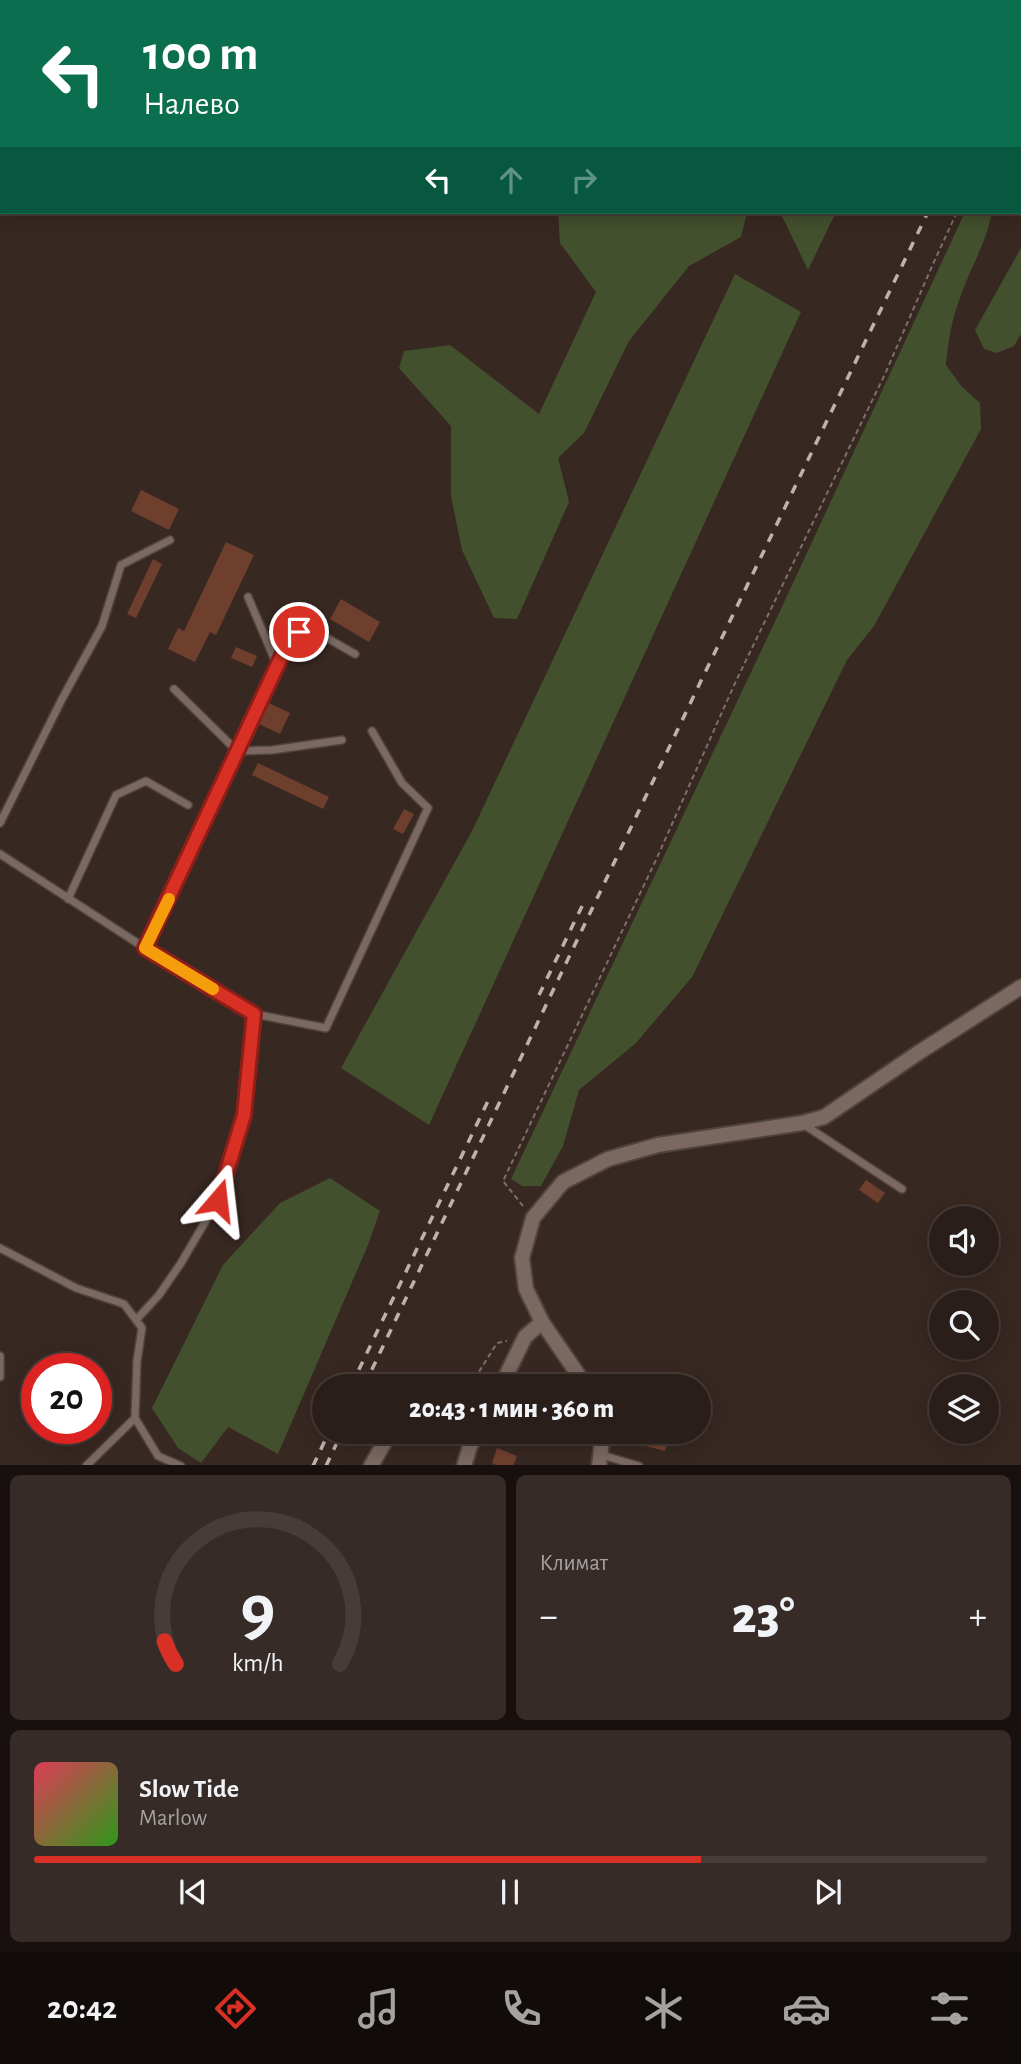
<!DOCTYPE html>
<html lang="ru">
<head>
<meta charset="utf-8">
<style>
	body { margin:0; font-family:"Alegreya Sans",sans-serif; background:#362b27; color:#f1f3f6; height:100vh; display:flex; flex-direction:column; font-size:26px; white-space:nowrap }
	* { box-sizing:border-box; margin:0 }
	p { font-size:23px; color:#a5a2a2 }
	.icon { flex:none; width:38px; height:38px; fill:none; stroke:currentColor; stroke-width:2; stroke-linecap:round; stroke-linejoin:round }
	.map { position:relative; height:1465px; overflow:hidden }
	.side { display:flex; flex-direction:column; gap:10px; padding:10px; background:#17100e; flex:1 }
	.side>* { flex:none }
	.top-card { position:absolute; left:0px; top:0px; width:1022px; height:214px; box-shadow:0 4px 18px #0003,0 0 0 2px #463c39; background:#0b6e4f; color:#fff; overflow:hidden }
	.controls { position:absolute; left:929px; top:1206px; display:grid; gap:14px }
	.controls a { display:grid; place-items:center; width:70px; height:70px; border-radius:50%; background:#2a1e1a; box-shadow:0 4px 18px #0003,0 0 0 2px #463c39; font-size:35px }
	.speed { position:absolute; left:21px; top:1353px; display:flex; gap:14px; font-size:35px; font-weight:700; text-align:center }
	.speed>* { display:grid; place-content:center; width:91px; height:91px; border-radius:50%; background:#2a1e1a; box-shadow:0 4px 18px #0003,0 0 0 2px #463c39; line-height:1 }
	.speed .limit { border:10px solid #d22; background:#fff; color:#111 }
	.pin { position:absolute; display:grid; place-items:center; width:60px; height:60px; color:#fff; margin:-30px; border:4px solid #fff; border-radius:50%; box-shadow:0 2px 7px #0007 }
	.me { position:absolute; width:77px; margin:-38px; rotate:17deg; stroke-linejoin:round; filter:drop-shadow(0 0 5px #0008) }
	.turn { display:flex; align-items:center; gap:24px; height:147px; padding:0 28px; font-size:32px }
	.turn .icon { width:91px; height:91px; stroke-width:2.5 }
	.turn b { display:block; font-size:49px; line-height:60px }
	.lanes { display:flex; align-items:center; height:66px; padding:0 28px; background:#0003; justify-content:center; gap:35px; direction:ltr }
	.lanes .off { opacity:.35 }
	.big { font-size:52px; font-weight:800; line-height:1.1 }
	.side .card { flex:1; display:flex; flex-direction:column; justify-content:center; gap:10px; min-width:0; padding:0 24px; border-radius:10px; background:#362b27 }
	.side .dial { align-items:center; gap:0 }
	.dial svg { height:182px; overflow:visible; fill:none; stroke:#463c39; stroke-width:7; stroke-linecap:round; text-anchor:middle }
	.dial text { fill:#f1f3f6; stroke:none }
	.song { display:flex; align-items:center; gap:21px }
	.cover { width:84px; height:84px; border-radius:10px; background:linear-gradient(135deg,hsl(350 70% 55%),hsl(110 70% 35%)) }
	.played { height:7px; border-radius:4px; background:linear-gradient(90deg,#d93025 70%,#463c39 70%) }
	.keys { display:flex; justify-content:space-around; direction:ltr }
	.heat { display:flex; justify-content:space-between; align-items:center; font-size:38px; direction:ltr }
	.side .tiles { flex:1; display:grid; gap:10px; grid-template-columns:1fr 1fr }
	.card:last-child { grid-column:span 2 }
	.trip { position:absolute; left:312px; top:1374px; width:399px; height:70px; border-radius:35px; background:#2a1e1a; box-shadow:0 4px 18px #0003,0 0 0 2px #463c39; font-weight:800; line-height:70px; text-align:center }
	.tabs { display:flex; height:112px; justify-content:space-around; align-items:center; background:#110c0a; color:#a5a2a2 }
	.tabs .icon { width:49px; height:49px }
	.tabs .on { color:#d93025 }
	.tabs b { font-size:32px; color:#f1f3f6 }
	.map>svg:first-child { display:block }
	.green { fill:#43502d }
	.building { fill:#6f3f2e }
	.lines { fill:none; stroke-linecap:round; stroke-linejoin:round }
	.service-casing { stroke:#50433e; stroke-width:10 }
	.minor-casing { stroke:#50433e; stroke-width:18 }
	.path { stroke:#7d6f6a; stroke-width:2; stroke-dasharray:5 3.5; stroke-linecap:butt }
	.service { stroke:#7a6861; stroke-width:7 }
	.minor { stroke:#7a6861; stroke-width:14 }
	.rail { stroke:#bdb2ae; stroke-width:3.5; stroke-dasharray:9 9; stroke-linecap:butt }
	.route-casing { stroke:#8d1f18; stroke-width:18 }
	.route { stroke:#d93025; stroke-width:12 }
	.slow { stroke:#f59e0b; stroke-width:12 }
</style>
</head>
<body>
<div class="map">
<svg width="1021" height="1466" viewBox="0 0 1021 1466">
	<rect width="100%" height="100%" fill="#382822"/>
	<path class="green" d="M217,0H855V2H218Z
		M558,212H747L741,237L689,266L629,341L584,433L558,458L569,502L517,619L494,618L462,550L451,496V426L399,368L404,351L450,345L539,414L596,292L560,243Z
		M780,212H836L808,270Z
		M965,212H992C987,241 971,267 961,295C952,318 948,341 946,365L962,387L980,403L981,429L874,626L847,660L692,977L636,1043L579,1090L563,1146L541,1186H522L511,1179L780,611Z
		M1021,248V334L1014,346L997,353L984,349L975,330Z
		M735,274L801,312L429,1125L341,1068L472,831Z
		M330,1178L380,1211L368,1245L278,1454L228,1427L201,1463L178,1448L152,1408L223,1265L280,1203Z"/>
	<path class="building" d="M141,490L179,509L169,530L131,511Z
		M226,542L254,555L216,635L210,632L195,662L168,649L178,628L184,631Z
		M153,559L162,564L136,618L127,614Z
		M341,599L380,622L369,642L330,619Z
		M236,647L257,656L252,667L231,658Z
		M269,703L290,713L280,734L259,724Z
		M258,763L329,797L323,809L252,775Z
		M404,809L414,814L403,834L393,829Z
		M866,1180L885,1193L878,1203L859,1190Z
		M633,1432H670L665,1451L630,1442Z
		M497,1448L517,1456L513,1466H498L492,1463Z"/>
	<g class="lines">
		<g class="service-casing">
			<path id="service" d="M20,2L25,0
				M0,8H2
				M248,597L277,665
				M174,689L237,751L272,750L342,740
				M0,823L62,699L102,626L121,565L170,540
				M0,854L145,948L285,649L299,632L320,634L355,654
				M68,899L116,795L146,781L188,805
				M254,1014L326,1028L428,808L402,783L372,731
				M803,1124L902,1189
				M0,1248L76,1288L124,1304L142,1328L137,1361L135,1418L158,1456L181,1466
				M136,1320L159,1295L181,1263L218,1200L244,1115L254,1014L145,948
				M0,1356V1377
				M602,1455L639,1466
				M86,1466L135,1418"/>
		</g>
		<g class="minor-casing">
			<path id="minor" d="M501,1386L525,1337L542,1322
				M586,1386L542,1322L526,1289L522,1258L533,1218L563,1182L608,1159L658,1145L802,1123L824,1117L918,1053L1021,987
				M371,1466L384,1443
				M464,1466L470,1446L478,1432
				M599,1466L603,1432"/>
		</g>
		<path class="path" d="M1020,81L1021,79
			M523,1206L503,1181L655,862L736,681L885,374L933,264L957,212
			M470,1386L497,1343L507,1341"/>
		<use href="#service" class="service"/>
		<use href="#minor" class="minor"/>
		<path class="rail" d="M1020,20L1021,18
			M539,995L585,900
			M351,1386L489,1099
			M364,1386L699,685L928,212
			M313,1466L329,1432
			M326,1466L342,1432"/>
	</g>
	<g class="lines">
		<g class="route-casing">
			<path id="route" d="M218,1200L244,1115L254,1014L145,948L285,649L299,632"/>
		</g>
		<use href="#route" class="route"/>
		<path class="slow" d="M169,899L145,948L213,989"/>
	</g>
</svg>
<div class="controls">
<a><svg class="icon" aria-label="sound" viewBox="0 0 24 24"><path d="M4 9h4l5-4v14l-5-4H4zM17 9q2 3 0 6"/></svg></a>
<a><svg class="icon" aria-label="search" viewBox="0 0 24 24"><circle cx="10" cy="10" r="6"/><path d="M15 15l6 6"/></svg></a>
<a><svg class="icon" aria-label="layers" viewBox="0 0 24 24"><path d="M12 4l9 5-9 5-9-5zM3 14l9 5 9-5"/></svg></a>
</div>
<div class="speed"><div class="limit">20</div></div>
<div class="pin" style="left:299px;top:632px;background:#d93025"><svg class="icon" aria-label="arrive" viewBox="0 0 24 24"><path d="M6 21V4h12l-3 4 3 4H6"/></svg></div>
<svg class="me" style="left:218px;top:1200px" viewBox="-20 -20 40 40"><path d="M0-17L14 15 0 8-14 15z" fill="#d93025" stroke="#fff" stroke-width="4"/></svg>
<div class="trip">20:43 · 1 мин · 360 m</div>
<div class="top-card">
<div class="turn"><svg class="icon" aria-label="left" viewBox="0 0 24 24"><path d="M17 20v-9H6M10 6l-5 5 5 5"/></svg><div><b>100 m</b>Налево</div></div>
<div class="lanes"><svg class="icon" aria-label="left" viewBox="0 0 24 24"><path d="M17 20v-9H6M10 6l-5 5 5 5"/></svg><svg class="icon off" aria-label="ahead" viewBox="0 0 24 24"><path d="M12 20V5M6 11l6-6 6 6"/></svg><svg class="icon off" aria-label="right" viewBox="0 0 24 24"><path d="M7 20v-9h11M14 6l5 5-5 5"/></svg></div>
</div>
</div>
<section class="side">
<div class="tiles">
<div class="card dial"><svg viewBox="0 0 100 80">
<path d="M14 69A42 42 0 1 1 86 69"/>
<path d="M14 69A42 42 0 0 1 9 59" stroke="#d93025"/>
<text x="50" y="56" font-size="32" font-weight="700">9</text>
<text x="50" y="72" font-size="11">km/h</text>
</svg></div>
<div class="card"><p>Климат</p>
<div class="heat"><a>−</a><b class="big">23°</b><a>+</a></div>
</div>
<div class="card">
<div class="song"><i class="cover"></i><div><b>Slow Tide</b><p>Marlow</p></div></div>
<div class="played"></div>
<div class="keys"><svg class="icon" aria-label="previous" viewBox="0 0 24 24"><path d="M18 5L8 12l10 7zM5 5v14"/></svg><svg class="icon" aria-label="pause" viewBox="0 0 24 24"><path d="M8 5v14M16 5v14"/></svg><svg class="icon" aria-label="next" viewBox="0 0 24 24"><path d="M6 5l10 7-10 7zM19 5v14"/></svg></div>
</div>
</div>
</section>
<nav class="tabs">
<b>20:42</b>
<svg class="icon on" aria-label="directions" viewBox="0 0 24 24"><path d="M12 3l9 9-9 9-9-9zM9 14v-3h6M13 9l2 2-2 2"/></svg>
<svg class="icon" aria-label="music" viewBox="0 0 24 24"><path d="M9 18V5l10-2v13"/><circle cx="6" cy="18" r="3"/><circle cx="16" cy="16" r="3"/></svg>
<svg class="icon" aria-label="phone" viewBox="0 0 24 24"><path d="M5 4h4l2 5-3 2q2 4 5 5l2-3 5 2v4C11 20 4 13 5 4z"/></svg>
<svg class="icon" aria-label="climate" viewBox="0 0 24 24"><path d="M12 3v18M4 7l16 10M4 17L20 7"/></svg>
<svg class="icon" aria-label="car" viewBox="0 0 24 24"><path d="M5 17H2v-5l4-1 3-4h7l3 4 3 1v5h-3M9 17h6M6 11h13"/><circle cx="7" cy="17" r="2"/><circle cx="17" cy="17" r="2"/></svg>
<svg class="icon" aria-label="filters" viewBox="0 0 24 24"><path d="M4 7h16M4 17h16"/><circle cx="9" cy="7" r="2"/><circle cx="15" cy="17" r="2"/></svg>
</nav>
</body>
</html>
